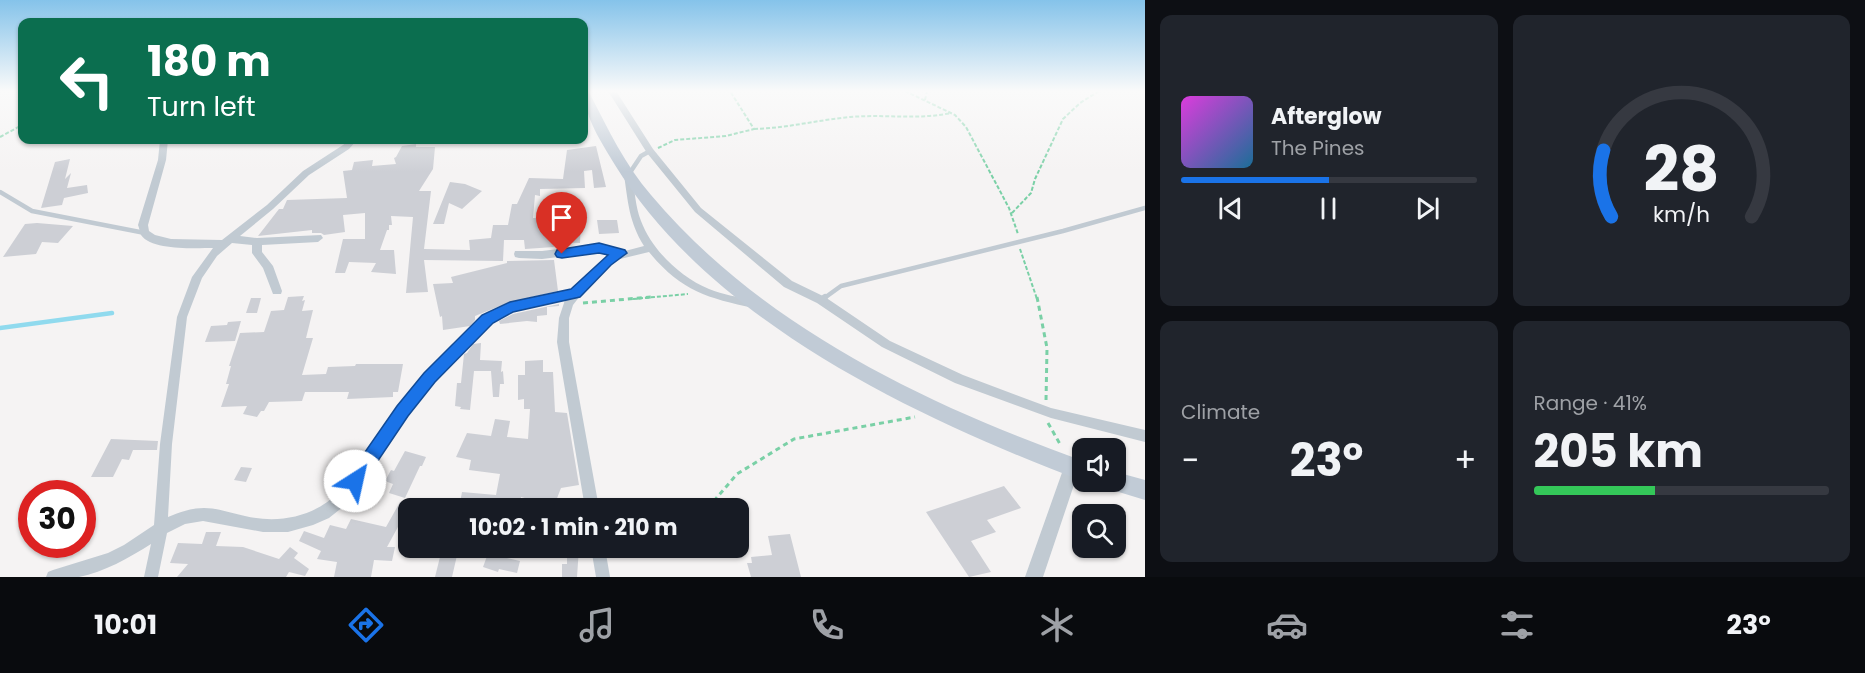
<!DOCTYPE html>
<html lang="en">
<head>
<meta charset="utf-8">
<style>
	body { margin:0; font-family:Poppins,sans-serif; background:#20242c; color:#f1f3f6; height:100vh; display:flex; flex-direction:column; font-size:22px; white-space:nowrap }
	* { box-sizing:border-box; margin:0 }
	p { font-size:20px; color:#9ea1a6 }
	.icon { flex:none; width:33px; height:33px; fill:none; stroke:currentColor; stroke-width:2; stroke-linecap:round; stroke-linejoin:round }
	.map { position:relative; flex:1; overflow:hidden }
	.drawer { display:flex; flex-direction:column; gap:15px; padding:15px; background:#0d0f14; width:720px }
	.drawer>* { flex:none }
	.guide { position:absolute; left:18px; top:18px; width:570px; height:126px; border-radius:12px; box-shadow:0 2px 4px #0004; background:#0b6e4f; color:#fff; overflow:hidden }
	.fabs { position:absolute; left:1072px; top:438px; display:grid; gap:12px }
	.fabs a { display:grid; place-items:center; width:54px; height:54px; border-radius:12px; background:#171b24; box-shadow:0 2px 4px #0004; font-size:30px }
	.speed { position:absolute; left:18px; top:480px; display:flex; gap:12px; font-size:30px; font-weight:700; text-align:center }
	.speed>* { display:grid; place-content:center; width:78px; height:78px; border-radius:50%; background:#171b24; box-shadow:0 2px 4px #0004; line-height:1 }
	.speed .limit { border:9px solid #d22; background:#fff; color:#111 }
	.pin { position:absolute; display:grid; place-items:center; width:51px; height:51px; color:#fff; margin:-62px -26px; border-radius:50% 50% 50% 0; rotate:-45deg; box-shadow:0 0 6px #0007 }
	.pin .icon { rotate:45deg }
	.me { position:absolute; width:66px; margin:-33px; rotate:35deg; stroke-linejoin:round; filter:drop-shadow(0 0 4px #0008) }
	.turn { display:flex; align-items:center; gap:21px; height:126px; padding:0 30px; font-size:27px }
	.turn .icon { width:78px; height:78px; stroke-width:2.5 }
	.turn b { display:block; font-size:42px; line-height:51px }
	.big { font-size:45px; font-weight:700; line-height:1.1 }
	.drawer .card { flex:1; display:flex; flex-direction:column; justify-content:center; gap:9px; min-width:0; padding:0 21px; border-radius:12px; background:#20242c }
	.drawer .dial { align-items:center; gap:0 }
	.dial svg { height:156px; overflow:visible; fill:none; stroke:#363941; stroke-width:7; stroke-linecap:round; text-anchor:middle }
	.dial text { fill:#f1f3f6; stroke:none }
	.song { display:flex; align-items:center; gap:18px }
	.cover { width:72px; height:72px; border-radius:9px; background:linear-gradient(135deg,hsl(300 70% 55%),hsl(200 70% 35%)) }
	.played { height:6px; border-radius:3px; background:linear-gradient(90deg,#1a73e8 50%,#363941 50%) }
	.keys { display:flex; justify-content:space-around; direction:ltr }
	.heat { display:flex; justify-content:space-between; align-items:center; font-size:33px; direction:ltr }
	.charge { height:9px; border-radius:4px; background:linear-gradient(90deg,#34c759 41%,#363941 0) }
	.drawer .tiles { flex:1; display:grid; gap:15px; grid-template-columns:repeat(2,1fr) }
	.trip { position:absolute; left:398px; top:498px; width:351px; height:60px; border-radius:12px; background:#171b24; box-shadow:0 2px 4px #0004; font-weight:700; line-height:60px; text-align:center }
	.dock { display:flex; height:96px; justify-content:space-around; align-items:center; background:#090b0e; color:#9ea1a6 }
	.dock .icon { width:42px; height:42px }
	.dock .selected { color:#1a73e8 }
	.dock b { font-size:27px; color:#f1f3f6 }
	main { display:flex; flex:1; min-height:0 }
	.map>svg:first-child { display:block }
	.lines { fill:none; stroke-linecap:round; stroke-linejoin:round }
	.stream { stroke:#90daee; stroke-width:4.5 }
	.building { fill:#cdcfd5 }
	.path-far1 { stroke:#7ad0a6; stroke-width:2; stroke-dasharray:4 2; stroke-linecap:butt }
	.path { stroke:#7ad0a6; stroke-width:3; stroke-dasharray:5 4; stroke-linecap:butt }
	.service-far1 { stroke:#c1cad2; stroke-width:4.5 }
	.service { stroke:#c1cad2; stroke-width:6 }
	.minor { fill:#c1cad2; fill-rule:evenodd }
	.tertiary { fill:#c1cad2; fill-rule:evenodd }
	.secondary { fill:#c1cbd6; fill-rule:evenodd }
	.route { fill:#1a73e8; stroke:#114b97; stroke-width:1.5 }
</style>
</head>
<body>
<main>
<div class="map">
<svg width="1145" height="577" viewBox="0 0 1145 577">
	<rect width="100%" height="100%" fill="#f5f3f3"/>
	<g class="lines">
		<path class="stream" d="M0,328L112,313"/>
	</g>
	<path class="building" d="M416,144V147H435L433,169L419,191H431L424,249L470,250L469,240L491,238L493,225H508L512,204H517L529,178L563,179L567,150L596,146L606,187L594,188L592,170L584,171L585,188L540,189V196L535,195L533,218L581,219L580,243L553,242L554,247L525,249L524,240H504L503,261L424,260L428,292L406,293L413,217L391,216L392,225H389V230H387L380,250H394L396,274L371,272L376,263L349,262L345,273H335L343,239H365V213L343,215L345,232L324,235L321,233H312V230L258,236L279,209H283L287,200L347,198L343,171L352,170L354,162L373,160L372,166L396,164L394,158L396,157L402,146Z
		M70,159L65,179L71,173L67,188L87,185L88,193L64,198L62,205L41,208L55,162Z
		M450,182L465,184L482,191L462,209L449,203L444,224H433Z
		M597,220H617L619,233L599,234Z
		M37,223L73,226L58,243L42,242L36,254L3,257L25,224Z
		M554,260L558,291L510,302L475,316V320L470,326L443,330L442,316L440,317L433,284L453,283L451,277L507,263V261Z
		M304,296L302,301L305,300L302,311L313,310L306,338H313L302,375L326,374L328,367L355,366L356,364H403L398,392H393V397L347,399L349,392H305L302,401L269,402L264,411H261L257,417L243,414L247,406L221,407L229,384H226L231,366H229L240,333L264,332L271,311L284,310L288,297Z
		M251,298H261L257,313H246Z
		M559,304V306L547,307V315L537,316V322L527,321L500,324L499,321L513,314Z
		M241,321L235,341L205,342L211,326L227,325L228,322Z
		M481,343L480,360L502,361L501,372L503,371L504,384H500L499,397H493L491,371H474L470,410L460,409L461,407L455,406L457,383H461L464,354L467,353L473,344Z
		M543,360V372H553L555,412L567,413L579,485L561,488L554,506L521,497L520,508H459L462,492L496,495L500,474L469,470L471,460L456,457L467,433L491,436L495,419L510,421L507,437L528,439L530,409H524V399L518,400V375H525V361Z
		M111,439L158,441L157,450H133L129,460L122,459L113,477H91Z
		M405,451L426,457L422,466H420L405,498L389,493L393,484L385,481L391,470L394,471Z
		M241,467L252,468L246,482L234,480Z
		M1004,486L1021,508L987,520L996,532L971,541L991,572L969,577L926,512Z
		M400,502L410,505L387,547H395L392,561L374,560L371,577H334L337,562L317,559L321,551L299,541L304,531L324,538L330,525L346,529L351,519L386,527Z
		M206,532H221L216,546L243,547L279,559L290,547L298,553L294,558L309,569L305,576L289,572L286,577H177L188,564L170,563L178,543L202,544Z
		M790,534L801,577H751L747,563H752L751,557L772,555L768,536Z
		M490,548L506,549L503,557L520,561L517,573L499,569L498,572L483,567Z
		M567,548H579L577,577H562V564H567Z
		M442,549L458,551L452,577H435Z"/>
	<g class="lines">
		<path class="path-far1" d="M905,91L955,115L966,127L1009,208L1018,234
			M925,100L927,91
			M754,129C787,128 818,120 850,117C884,114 918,120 951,113
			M0,137L22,125
			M110,140H143
			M658,148L675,140L726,136L754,129L730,91
			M1012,213L1031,193L1035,179L1063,119L1080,103L1099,91
			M1020,249L1037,299
			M633,299L688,294"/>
		<path class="path" d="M1037,297L1047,348L1046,401
			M583,303L651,297
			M1048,423L1060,444
			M708,508L737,474L794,439L915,417"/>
		<path class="service-far1" d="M629,174L641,156L650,151
			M0,192L32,211L145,233
			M823,299L841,286L1063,231L1145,208"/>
		<path class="service" d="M821,300L825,297"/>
		<path class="minor" d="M608,91H616L653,149L701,208L792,281L825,297L890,341L963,375L1051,408L1145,430V442L1051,418L955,383L882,347L817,303L784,287L695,212L647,153Z
			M160,140H168L166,160L148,225L149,231L155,235L171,239L222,240L267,205L303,171L343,145L349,140H357L349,149L309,175L273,209L240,236L257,238L321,235L323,238L318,242L262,245V252L273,266L282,291L281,294H273L263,268L252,253V245L232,243L217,256L202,278L187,317L172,444L168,517C180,512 191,508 204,508C218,508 231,513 245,516C279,524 314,517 339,492L399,407L426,373L483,316L510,304L573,290L610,254L599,252L542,259L519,258L515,257L514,254L515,251H542L599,244L625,251L644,246C629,222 628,202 624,175L625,173L628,172L632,175C635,190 635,206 641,221C652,250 680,277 709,289C723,295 739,297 754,300L758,301L759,304L758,307L754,308C707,298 681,291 649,252L616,260L580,296L573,305L569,318V342L599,508H585L557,342L559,318L565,300L512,312L491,322L434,381L407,415L349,502L329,518L313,525L288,532H263L203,521L185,524L167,533L158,577H144L151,544C129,558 104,572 79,577C68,577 56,577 46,577L48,572L53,570L108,553L124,545L154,525L160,444L177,317L192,277L213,248C196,248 152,251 141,235C140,233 139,227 138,225L158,160Z
			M591,548H605L610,577H596Z"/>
		<path class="tertiary" d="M1072,459L1078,461L1080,467L1043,577H1025L1064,467L1066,461Z"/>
		<path class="secondary" d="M584,91L590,94C608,129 625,165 651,195C761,326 925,404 1083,461V481C916,418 712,322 615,165C602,143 584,117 584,91Z
			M1116,472L1145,480V500L1109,489L1106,482H1116Z"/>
	</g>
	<linearGradient id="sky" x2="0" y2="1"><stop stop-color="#85c3ea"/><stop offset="0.53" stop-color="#fafafa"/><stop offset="1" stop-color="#fafafa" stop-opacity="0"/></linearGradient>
	<rect width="1145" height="172" fill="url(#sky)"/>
	<path class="route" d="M599,243L625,250L627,253L611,265L580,297L513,312L493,323L435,382L408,416L361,486L355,489L349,486L347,481L349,475L397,406L424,373L482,315L510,302L571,289L608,255L599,253L562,258L557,257L555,254L557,250Z"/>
</svg>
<div class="fabs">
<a><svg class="icon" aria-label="sound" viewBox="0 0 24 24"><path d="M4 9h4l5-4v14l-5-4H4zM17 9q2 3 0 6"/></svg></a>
<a><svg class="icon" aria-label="search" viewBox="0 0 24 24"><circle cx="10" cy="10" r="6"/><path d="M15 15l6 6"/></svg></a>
</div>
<div class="speed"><div class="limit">30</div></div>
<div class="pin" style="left:562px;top:254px;background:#d93025"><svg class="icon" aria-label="arrive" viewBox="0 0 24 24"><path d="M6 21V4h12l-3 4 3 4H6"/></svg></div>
<svg class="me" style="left:355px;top:481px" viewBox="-20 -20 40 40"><circle r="19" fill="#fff"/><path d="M0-13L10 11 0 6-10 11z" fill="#1a73e8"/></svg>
<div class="trip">10:02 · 1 min · 210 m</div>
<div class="guide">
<div class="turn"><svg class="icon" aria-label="left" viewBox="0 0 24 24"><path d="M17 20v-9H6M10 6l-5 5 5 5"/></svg><div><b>180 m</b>Turn left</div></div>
</div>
</div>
<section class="drawer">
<div class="tiles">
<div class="card">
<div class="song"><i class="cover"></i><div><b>Afterglow</b><p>The Pines</p></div></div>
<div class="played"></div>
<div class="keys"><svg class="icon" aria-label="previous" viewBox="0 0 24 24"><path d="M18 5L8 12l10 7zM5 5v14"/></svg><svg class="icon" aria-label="pause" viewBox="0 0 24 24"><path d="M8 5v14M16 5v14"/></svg><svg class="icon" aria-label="next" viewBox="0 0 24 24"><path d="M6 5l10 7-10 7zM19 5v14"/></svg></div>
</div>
<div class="card dial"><svg viewBox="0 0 100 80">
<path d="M14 69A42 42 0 1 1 86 69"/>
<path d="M14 69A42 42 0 0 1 10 35" stroke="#1a73e8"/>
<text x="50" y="56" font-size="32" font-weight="700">28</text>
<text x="50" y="72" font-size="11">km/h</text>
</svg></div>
<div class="card"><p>Climate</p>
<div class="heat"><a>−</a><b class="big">23°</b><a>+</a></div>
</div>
<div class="card"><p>Range · 41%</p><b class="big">205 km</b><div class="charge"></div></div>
</div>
</section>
</main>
<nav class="dock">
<b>10:01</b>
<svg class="icon selected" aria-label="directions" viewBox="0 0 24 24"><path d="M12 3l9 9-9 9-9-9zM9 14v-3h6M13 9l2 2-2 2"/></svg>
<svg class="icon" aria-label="music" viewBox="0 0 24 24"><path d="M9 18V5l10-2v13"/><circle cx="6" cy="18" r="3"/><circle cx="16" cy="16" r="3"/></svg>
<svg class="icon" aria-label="phone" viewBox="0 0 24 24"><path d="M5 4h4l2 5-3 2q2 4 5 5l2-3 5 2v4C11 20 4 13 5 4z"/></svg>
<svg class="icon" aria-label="climate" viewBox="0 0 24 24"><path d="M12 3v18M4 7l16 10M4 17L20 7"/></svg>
<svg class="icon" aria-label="car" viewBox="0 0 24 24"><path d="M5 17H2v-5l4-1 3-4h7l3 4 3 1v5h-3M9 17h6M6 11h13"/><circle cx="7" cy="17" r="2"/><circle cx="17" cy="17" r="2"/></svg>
<svg class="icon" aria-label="filters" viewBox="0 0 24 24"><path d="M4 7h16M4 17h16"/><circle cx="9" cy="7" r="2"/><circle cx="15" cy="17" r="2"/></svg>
<b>23°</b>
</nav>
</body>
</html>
